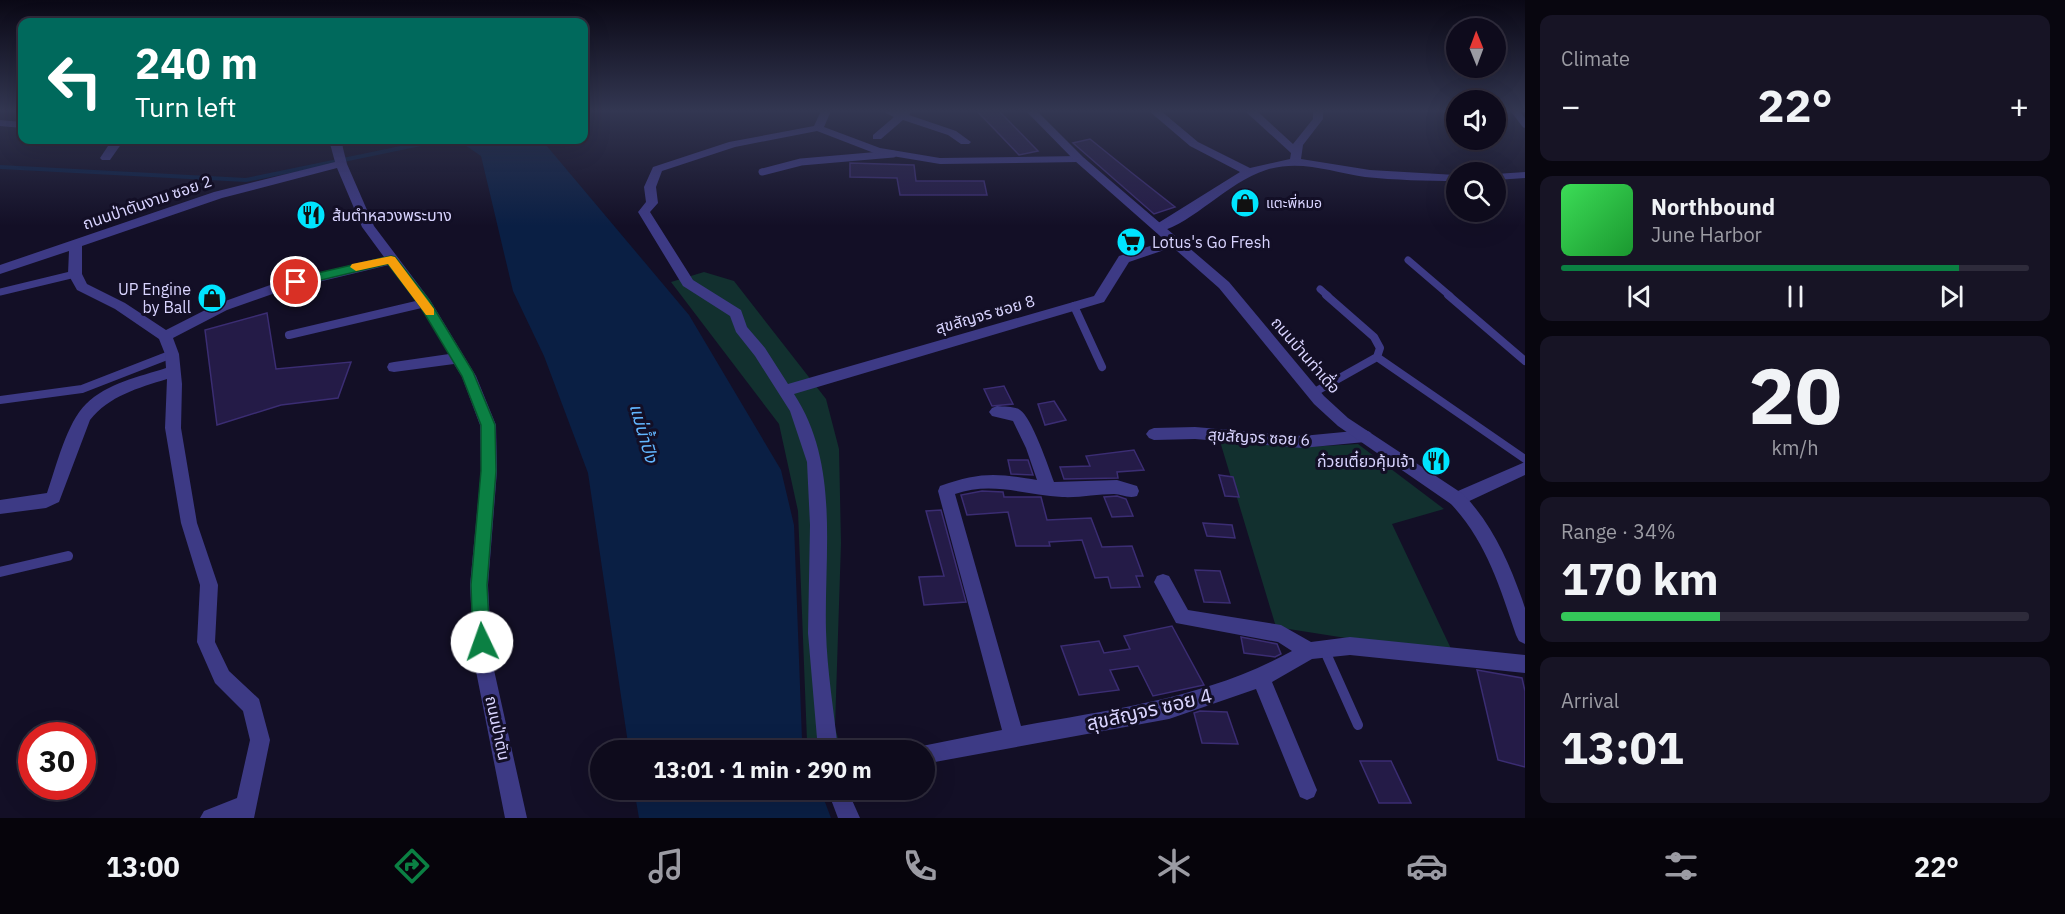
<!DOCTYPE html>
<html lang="en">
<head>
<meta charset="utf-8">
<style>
	body { margin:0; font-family:"IBM Plex Sans","Noto Sans Thai",sans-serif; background:#171425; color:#f1f3f6; height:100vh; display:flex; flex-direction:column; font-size:22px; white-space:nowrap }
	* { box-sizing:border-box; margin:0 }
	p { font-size:20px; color:#9b9ba3 }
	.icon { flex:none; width:33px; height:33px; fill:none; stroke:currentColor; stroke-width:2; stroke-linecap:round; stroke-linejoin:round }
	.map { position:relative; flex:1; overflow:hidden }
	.panel { display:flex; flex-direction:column; gap:15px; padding:15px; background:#08060f; width:540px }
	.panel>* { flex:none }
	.top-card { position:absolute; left:18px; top:18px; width:570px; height:126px; border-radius:12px; box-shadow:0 6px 24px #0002,0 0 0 2px #2e2b3b; background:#00695c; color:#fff; overflow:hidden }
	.needle { width:39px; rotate:359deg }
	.tools { position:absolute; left:1446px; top:18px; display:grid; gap:12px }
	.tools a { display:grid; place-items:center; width:60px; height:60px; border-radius:50%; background:#0e0b1c; box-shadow:0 6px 24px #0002,0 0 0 2px #2e2b3b; font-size:30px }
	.speed { position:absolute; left:18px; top:722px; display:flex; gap:12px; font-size:30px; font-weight:700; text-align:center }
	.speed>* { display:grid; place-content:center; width:78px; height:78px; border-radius:50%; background:#0e0b1c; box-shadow:0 6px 24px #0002,0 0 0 2px #2e2b3b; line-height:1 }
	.speed .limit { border:9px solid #d22; background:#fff; color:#111 }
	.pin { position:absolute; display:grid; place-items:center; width:51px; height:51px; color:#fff; margin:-26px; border:3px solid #fff; border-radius:50%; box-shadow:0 2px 6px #0007 }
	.me { position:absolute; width:66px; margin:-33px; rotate:357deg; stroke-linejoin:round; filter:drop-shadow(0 0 4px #0008) }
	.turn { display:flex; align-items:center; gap:21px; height:126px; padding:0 18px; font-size:27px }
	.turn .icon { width:78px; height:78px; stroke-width:2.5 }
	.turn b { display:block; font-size:42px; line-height:51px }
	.big { font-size:45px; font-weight:700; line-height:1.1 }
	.panel .tile { flex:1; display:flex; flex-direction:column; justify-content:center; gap:9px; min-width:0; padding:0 21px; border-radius:12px; background:#171425 }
	.panel .dial { align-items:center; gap:0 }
	.dial b { font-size:78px; line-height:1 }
	.song { display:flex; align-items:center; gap:18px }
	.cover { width:72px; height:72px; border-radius:9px; background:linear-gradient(135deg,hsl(130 70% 55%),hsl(130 70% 35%)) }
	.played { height:6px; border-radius:3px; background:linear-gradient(90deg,#0b8043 85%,#2e2b3b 85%) }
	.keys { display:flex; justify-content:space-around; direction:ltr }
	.heat { display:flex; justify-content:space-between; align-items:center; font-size:33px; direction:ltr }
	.charge { height:9px; border-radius:4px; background:linear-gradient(90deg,#34c759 34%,#2e2b3b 0) }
	.trip { position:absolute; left:590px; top:740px; width:345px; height:60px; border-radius:30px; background:#0e0b1c; box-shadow:0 6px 24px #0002,0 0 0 2px #2e2b3b; font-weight:700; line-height:60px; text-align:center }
	.menu { display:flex; height:96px; justify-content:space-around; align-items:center; background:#06040b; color:#9b9ba3 }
	.menu .icon { width:42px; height:42px }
	.menu .current { color:#0b8043 }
	.menu b { font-size:27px; color:#f1f3f6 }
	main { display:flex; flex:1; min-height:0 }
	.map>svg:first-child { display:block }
	.green { fill:#12302f }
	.water { fill:#0a1f44 }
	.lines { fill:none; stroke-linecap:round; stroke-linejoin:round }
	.stream { stroke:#0a1f44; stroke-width:4 }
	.building { fill:#241b47; stroke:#3b2d73; stroke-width:1.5 }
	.service-far2 { stroke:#3d3a85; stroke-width:7 }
	.service-far1 { stroke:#3d3a85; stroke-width:8 }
	.service { stroke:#3d3a85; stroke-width:10 }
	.minor { fill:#3d3a85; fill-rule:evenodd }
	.tertiary { fill:#3d3a85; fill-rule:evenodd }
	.route { fill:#0b8043; stroke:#07532c; stroke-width:1.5 }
	.slow { fill:#f59e0b }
	.labels { text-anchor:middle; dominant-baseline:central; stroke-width:6; stroke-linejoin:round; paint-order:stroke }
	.far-poi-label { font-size:14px; fill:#d9d4ff; stroke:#130f26; text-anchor:start }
	.street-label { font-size:16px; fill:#d9d4ff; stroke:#130f26 }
	.poi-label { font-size:16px; fill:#d9d4ff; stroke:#130f26; text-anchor:start }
	.water-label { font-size:18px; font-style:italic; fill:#62b6ff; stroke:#130f26 }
	.near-street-label { font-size:20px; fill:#d9d4ff; stroke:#130f26 }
</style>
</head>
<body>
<main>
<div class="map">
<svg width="1525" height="818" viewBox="0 0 1525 818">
	<rect width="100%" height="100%" fill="#130f26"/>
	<path class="green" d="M704,272L734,281L826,399L839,449L841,543L835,727L841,750H810L807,741L798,511L779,424L671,282Z
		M1219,438L1307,447L1358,444L1444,509L1392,524L1454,655L1276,627Z"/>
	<path class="water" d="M431,140H545L546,145L689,315L781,470L794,525L802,740L806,750H629L588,473L544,356L513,291L481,156L459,141L433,143Z
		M634,789H820L831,818H639Z"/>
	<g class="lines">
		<path class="stream" d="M0,167L246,180L440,140"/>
	</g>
	<path class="building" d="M977,111H999L1038,151L1019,155Z
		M1090,139L1132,173L1175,207L1154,214L1073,143Z
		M850,163L914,165L916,181H984L987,195H900L897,178L850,177Z
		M267,313L276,369L351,362L338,398L281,405L217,425L205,330Z
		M1004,386L1013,404L992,406L984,389Z
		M1054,401L1066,420L1045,425L1038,404Z
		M1134,450L1144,470L1117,472L1118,478L1064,479L1060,467L1090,466L1086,456Z
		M1008,460H1028L1033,475L1011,474Z
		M1219,475L1233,477L1239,497L1225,496Z
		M982,491L1003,492L1004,497H1041L1047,520L1091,518L1102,547L1132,546L1143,576H1136L1140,587L1111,588L1108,577L1095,578L1082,540L1049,542L1050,546H1016L1008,512L967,515L961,495Z
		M1117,496L1126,499L1133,516L1112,517L1104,497Z
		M941,510L966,602L924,605L919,577L944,576L926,511Z
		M1203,523L1232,525L1235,538L1207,536Z
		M1195,570L1220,571L1230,603L1204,602Z
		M1172,626L1204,685L1153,696L1138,666L1110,670L1119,690L1079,695L1061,646L1099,641L1104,653L1130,649L1124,636Z
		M1241,637L1277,644L1281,654L1275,657L1244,653Z
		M1477,670L1522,678L1525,691V767L1498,760Z
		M1200,711L1227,712L1238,744L1202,743L1194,713Z
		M1360,761H1391L1411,803H1379Z"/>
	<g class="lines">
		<path class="service-far2" d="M1515,111L1525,124
			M336,144L354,140
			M762,172L801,162L893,154
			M1408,260L1450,296
			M1320,289L1328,296
			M0,292L75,274"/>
		<path class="service-far1" d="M1326,295L1374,337L1380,348L1377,357
			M1448,295L1525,361
			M1074,306L1102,367
			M289,335L425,303
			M1313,393L1377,357L1525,459
			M0,400L82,389L172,354"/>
		<path class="service" d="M0,572L68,556
			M1324,649L1358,725"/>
		<path class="minor" d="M821,111H831L824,127L880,148L940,158L1079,156L1085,159L1079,162L940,164L874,153L817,131L735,147L662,171L656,187L658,203L650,212L693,280L741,310L747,327L765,348L788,384L1094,296L1119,256L1175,238L1181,242L1179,245L1129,262L1104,302L794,394C840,464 824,552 826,631C827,671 834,711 838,750H818L808,633L810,525L807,462L790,411L755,356L736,332L730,316L683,286L638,212L646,202L644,187L653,167L729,142L814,126Z
			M882,111H912L909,115L956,131L971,142L969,144H961L948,135L903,120L881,139H873V135L894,117Z
			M1149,111H1161L1198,142L1250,168L1290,159L1291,153L1245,111H1257L1293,144L1313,119V111H1323V119L1303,145L1301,159L1370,170L1456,175V181C1427,181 1395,180 1365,177C1332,172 1300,159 1266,170C1226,183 1195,222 1159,232L1153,228L1155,225L1240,172L1190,146Z
			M0,120L22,122V128L0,126Z
			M112,140H124L110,160H102L100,158Z
			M329,140H341L347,164L374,226L430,300L476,376L496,425L497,471L488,585L492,661L527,818H505L474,661L470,585L481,471L480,425L462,377L454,364L394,372L389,371L387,367L389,363L394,362L449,354L420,306L389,265L281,291L227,310L173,338L179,354L182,384L181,428L197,523L218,585L215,642L229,671L259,699L270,740L254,818H200L204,811L237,798L250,740L243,711L215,683L197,642L200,585L181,523L165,428L167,379C138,388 109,396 90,420L59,502L46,508L0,514V500L47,493C56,467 67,422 86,404C107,383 139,377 166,368L165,354L159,339L115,309L77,290L68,274L69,251L0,274V265L214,192L335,162ZM337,168L362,227L384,257L273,284L217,304L166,330L125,303L87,284L82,274V246L222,198Z
			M1525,172V178L1496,180V174Z
			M997,406C1004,407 1015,406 1020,410C1031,416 1049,468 1054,482L1117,480L1137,486L1139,491L1137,496C1128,499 1122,494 1114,494C1097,494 1079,498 1062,497C1025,495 992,481 955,494L1021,726C1115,709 1207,698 1292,651L1278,642L1176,623L1154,582L1157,576L1163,574L1169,576L1188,610L1281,625L1311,642L1350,637L1525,655V673L1350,655L1312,659L1272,682L1317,790L1314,797L1307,800L1300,797L1256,689L1169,719L924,764V750H916L917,747L1002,730L938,491L940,486C980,472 996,473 1037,480L1026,448L1013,421L992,416L989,412L992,408Z
			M1195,427L1302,436L1365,430L1370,432L1373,436L1370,440L1365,442L1302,448L1195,439L1154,440L1149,438L1146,434L1149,430L1154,428Z
			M1525,462V475L1463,504L1457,506L1451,504L1449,499L1451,494Z
			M827,789H847L860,818H838Z"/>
		<path class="tertiary" d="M1026,111H1037L1083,157L1229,282L1324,396L1348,418L1463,494C1492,524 1508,560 1522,599L1525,608V644L1519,641L1516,635C1500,587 1486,541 1451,504L1338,426L1314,404L1219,288L1075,161Z"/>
	</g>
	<linearGradient id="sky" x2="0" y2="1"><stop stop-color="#0a0815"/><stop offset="0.49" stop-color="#333752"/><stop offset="1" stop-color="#333752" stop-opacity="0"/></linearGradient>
	<rect width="1525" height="226" fill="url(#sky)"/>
	<path class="route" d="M391,256L395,257L429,300L473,372L495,425L496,471L487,585L490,642L488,647L482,649L476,647L473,642L471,585L481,471V425L462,376L420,306L388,264L296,286L290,282L296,278Z"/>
	<path class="slow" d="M391,256L395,257L434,309V315H426L388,264L356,271L350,267L352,264Z"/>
	<defs>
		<g id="shop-disc" transform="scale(1.5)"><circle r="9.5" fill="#00e5ff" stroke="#130f26"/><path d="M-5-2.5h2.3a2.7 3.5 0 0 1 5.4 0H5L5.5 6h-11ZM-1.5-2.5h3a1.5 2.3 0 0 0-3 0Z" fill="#111"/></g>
		<g id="restaurant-disc" transform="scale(1.5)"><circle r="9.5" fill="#00e5ff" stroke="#130f26"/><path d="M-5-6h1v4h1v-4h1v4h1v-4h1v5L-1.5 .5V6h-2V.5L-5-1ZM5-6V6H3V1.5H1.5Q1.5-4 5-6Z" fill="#111"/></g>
		<g id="supermarket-disc" transform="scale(1.5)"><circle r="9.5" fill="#00e5ff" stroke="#130f26"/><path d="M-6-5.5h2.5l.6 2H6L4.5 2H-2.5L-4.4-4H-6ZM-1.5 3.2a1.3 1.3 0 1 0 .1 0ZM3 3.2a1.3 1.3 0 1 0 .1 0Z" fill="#111"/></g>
	</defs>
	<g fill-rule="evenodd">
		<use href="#shop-disc" x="1245" y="203"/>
		<use href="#restaurant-disc" x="311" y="215"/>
		<use href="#supermarket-disc" x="1131" y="242"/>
		<use href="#shop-disc" x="212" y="298"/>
		<use href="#restaurant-disc" x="1436" y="461"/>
	</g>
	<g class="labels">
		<g class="far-poi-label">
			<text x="1266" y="203">แตะพี่หมอ</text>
		</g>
		<g class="street-label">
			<text transform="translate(147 202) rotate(-19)">ถนนป่าตันงาม ซอย 2</text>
			<text transform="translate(985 314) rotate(-16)">สุขสัญจร ซอย 8</text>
			<text transform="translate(1306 355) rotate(49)">ถนนบ้านท่าเดื่อ</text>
			<text transform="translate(1259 437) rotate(3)">สุขสัญจร ซอย 6</text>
			<text transform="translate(498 728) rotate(78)">ถนนป่าตัน</text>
		</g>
		<g class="poi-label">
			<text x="332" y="215">ส้มตำหลวงพระบาง</text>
			<text x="1152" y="242">Lotus's Go Fresh</text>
			<text x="191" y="289" text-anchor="end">UP Engine<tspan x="191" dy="18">by Ball</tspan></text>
			<text x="1415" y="461" text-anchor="end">ก๋วยเตี๋ยวคุ้มเจ้า</text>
		</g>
		<g class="water-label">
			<text transform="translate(644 433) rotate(74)">แม่น้ำปิง</text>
		</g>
		<g class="near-street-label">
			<text transform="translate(1149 709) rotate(-13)">สุขสัญจร ซอย 4</text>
		</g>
	</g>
</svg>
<div class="tools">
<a><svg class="needle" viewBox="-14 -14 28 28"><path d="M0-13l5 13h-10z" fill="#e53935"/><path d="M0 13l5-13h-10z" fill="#9b9ba3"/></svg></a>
<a><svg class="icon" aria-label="sound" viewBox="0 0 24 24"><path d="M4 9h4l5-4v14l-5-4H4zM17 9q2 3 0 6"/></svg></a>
<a><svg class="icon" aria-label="search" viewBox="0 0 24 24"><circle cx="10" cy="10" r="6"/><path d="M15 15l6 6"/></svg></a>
</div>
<div class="speed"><div class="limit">30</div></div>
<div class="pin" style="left:296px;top:282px;background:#d93025"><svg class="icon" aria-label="arrive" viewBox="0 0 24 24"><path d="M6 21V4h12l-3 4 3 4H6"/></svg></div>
<svg class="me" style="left:482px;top:642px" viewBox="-20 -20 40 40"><circle r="19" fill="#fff"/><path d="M0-13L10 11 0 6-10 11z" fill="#0b8043"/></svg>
<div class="trip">13:01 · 1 min · 290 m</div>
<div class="top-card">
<div class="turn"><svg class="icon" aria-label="left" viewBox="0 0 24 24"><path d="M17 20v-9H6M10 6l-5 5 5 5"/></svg><div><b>240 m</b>Turn left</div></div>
</div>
</div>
<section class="panel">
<div class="tile"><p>Climate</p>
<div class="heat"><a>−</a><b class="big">22°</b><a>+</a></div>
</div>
<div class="tile">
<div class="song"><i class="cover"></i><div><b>Northbound</b><p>June Harbor</p></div></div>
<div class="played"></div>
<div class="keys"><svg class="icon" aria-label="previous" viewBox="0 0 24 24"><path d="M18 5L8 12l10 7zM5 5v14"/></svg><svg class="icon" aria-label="pause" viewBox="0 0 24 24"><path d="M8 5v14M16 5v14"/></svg><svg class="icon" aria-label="next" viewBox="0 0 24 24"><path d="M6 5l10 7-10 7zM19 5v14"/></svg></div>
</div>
<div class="tile dial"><b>20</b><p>km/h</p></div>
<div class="tile"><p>Range · 34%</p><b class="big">170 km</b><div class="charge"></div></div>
<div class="tile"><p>Arrival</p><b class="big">13:01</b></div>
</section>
</main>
<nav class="menu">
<b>13:00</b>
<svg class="icon current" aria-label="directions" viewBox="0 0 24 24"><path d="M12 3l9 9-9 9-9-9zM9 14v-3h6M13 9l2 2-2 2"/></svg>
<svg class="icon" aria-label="music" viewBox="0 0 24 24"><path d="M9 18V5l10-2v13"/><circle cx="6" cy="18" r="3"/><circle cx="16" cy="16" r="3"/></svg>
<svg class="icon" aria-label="phone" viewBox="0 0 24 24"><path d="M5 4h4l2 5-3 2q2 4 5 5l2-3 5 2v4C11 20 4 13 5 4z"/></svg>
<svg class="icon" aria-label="climate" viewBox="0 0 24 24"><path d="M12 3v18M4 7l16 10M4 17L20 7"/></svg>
<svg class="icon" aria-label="car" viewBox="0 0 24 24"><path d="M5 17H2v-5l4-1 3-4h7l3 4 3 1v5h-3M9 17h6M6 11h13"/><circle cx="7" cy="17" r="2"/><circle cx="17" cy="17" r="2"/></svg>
<svg class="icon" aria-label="filters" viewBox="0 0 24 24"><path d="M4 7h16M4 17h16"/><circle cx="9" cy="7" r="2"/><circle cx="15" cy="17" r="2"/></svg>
<b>22°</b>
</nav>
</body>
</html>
